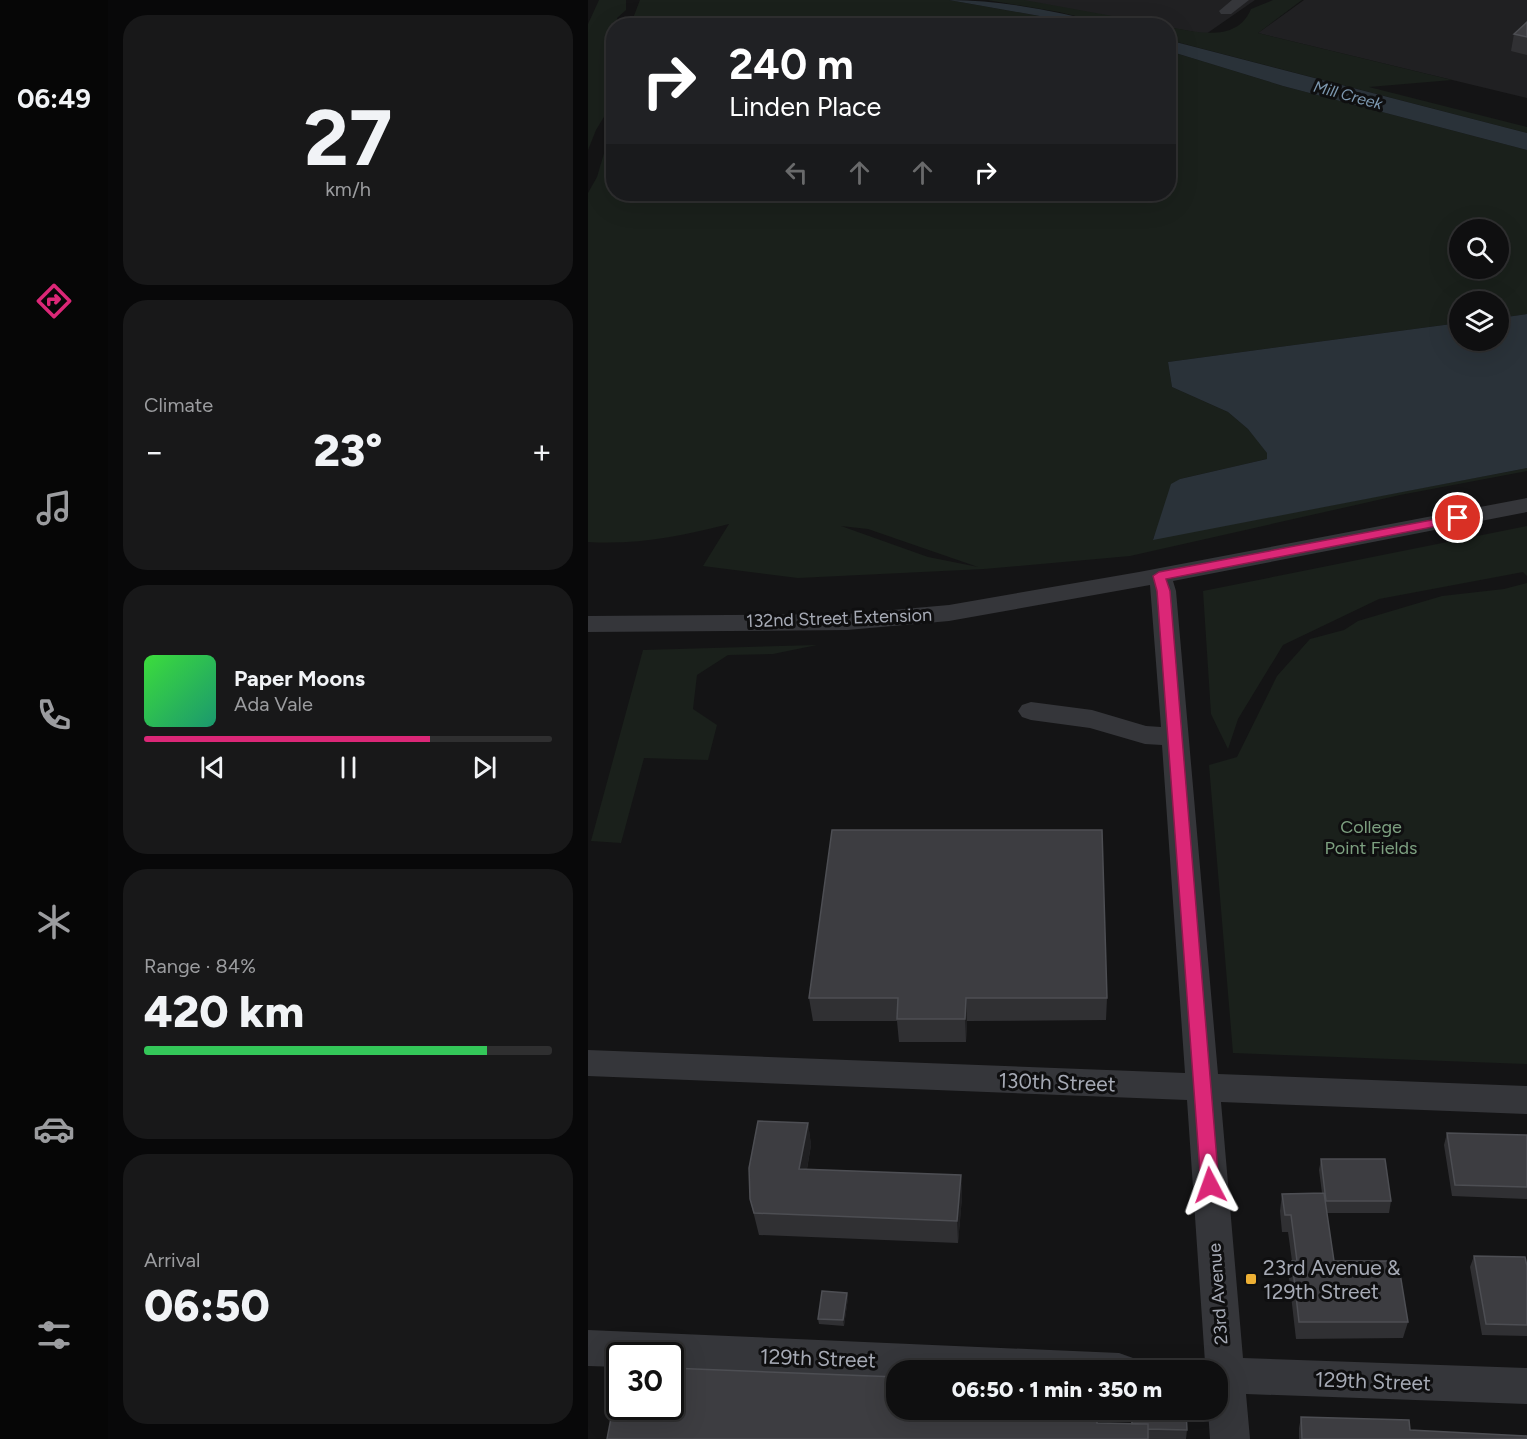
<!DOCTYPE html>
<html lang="en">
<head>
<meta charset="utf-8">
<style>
	body { margin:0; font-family:Figtree,sans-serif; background:#181819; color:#f1f3f6; height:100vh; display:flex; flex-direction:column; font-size:22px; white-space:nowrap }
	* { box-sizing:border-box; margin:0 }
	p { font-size:20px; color:#9b9c9f }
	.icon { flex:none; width:33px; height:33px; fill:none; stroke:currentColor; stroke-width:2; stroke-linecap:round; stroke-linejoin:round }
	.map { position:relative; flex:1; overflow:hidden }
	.details { display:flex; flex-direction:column; gap:15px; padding:15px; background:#080809; width:480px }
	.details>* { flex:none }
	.banner { position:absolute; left:18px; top:18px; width:570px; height:183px; border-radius:24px; box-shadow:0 6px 24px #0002,0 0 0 2px #2f2f30; background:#202124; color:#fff; overflow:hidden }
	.tools { position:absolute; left:861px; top:219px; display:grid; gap:12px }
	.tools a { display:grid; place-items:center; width:60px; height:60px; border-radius:50%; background:#0f0f10; box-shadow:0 6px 24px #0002,0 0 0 2px #2f2f30; font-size:30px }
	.speed { position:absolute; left:18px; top:1342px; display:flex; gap:12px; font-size:30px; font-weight:700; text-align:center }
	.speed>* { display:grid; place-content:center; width:78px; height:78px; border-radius:50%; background:#0f0f10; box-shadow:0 6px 24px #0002,0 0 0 2px #2f2f30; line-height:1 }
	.speed .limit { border:3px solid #111; border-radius:9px; background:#fff; color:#111 }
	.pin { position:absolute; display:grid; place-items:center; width:51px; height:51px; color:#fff; margin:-26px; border:3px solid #fff; border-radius:50%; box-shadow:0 2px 6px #0007 }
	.me { position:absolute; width:66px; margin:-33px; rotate:356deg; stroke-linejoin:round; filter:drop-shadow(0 0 4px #0008) }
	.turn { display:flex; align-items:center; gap:21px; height:126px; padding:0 24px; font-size:27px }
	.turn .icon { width:78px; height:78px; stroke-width:2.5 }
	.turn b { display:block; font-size:42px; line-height:51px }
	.lanes { display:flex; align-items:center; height:57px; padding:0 24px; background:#0003; justify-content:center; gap:30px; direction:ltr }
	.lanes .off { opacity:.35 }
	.big { font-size:45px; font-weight:800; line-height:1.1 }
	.details .tile { flex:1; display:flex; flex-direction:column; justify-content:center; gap:9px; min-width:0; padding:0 21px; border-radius:24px; background:#181819 }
	.details .dial { align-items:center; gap:0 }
	.dial b { font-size:78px; line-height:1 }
	.song { display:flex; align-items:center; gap:18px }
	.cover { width:72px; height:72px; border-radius:9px; background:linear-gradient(135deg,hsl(120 70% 55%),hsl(160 70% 35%)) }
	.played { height:6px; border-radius:3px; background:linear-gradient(90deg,#db2777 70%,#2f2f30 70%) }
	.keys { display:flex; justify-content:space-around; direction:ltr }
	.heat { display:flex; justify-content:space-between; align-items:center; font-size:33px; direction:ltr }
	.charge { height:9px; border-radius:4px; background:linear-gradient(90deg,#34c759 84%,#2f2f30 0) }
	.trip { position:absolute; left:298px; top:1360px; width:342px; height:60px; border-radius:24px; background:#0f0f10; box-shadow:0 6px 24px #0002,0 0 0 2px #2f2f30; font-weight:800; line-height:60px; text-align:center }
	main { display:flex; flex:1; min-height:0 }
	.dock { display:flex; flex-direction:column; width:108px; justify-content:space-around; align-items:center; background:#060606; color:#9b9c9f }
	.dock .icon { width:42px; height:42px }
	.dock .on { color:#db2777 }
	.dock b { font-size:27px; color:#f1f3f6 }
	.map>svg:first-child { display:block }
	.built { fill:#202022 }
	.green { fill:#1a201b; fill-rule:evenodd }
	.water { fill:#2a3239 }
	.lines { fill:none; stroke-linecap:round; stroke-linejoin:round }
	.minor { fill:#35363a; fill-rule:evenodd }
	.wall { fill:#303033 }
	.shaded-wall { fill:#1f1f21 }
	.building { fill:#3d3d41; stroke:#4d4e53; stroke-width:1.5 }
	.route { fill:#db2777; stroke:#8e194d; stroke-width:1.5 }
	.poi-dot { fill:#edb034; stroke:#0f0f10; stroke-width:2 }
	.labels { text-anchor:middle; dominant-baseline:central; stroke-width:6; stroke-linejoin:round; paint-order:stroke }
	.far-water-label { font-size:16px; font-style:italic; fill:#7d98b0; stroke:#0f0f10 }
	.street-label { font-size:18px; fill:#a6aab5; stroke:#0f0f10 }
	.park-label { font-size:18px; fill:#7da080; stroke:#0f0f10 }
	.near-street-label { font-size:21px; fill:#a6aab5; stroke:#0f0f10 }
	.near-poi-label { font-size:21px; fill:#a6aab5; stroke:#0f0f10; text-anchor:start }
</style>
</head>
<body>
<main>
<nav class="dock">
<b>06:49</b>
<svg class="icon on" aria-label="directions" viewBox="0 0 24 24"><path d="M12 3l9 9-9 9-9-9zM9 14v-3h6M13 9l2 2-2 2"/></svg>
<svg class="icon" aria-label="music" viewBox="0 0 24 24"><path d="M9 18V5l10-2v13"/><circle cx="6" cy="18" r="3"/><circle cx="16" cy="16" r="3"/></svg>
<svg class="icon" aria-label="phone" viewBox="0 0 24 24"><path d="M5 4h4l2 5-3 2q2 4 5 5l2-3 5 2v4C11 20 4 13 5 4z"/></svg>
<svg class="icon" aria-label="climate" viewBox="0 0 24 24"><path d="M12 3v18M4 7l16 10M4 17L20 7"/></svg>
<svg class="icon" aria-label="car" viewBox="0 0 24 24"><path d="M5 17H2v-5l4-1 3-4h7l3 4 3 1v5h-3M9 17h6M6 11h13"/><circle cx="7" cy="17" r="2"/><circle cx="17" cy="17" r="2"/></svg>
<svg class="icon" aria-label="filters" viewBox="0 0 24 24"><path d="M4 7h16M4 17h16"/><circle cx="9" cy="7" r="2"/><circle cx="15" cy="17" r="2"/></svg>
</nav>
<section class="details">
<div class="tile dial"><b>27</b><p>km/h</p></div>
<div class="tile"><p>Climate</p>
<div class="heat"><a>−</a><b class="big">23°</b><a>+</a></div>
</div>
<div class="tile">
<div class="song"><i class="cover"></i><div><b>Paper Moons</b><p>Ada Vale</p></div></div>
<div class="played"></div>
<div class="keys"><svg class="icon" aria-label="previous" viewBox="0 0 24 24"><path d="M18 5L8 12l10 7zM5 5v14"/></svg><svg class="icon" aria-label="pause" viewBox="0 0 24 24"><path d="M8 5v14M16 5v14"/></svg><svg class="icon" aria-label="next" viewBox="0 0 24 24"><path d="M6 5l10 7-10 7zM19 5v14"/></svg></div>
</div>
<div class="tile"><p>Range · 84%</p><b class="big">420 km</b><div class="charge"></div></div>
<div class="tile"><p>Arrival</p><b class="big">06:50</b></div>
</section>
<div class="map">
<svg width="939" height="1439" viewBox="0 0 939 1439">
	<rect width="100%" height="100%" fill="#141415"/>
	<path class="built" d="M427,0H667L618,34Z
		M716,0H939V98L670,33Z"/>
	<path class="green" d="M11,0H38V10L29,18V25L26,26L25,102L8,130L0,150V24Z
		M52,0H361L457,17L490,25L42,26Z
		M399,0H436L574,25H524L471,12Z
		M685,0H714L670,33L864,80L781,87L939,127V133L581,40L580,27C609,32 649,43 663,9Z
		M581,51L695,86L939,150V314L911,318L910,302H872L871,323L580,362L584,387L640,412L660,429L680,453L679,459L592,479L565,539L939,468V471L812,495L542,556L396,569L210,578L115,566L141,524C94,536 49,545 0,542V193L9,177L25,123L26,194H580ZM872,230H910V268H872ZM253,526L280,529L390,567L340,557Z
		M939,526V576L935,572L791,599L695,645L650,719L640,749L623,714L615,591Z
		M939,583V1064L645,1053L621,765L649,757L689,676L722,639L756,630L770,621L854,596L916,589Z
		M229,645L185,654L140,655L109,675L105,709L129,725L120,760L56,758L33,843L3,841L55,650Z"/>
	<path class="water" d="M361,0C417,0 471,12 524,25H490L457,17Z
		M580,40L939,133V150L695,86L581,51Z
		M939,314V468L565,540L583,484L592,479L679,459V453L660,429L640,412L584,387L580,362L871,323L872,340H910L911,318Z"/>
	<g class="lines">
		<path class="minor" d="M644,0H661L643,14H633L631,11Z
			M939,498V512L585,581L588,591L630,1074L939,1086V1114L633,1102L655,1358L939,1368V1404L658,1394L662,1439H622L620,1410H630V1371H613L617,1362L599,1100L0,1076V1050L597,1073L574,745L557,744L502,728L443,720L434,717L430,711L434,705L443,702L504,710L558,726L573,727L562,585L361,621L259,630L0,632V616L259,614L361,605L551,572Z
			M0,1330L531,1353L545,1358L550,1371H309V1379L82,1369V1356H32V1367L0,1366Z"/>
	</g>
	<path class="wall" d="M939,22V55L923,51L926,34Z
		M221,998H519L518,1020L379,1021L378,1042H311L309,1021H225Z
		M220,1123L223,1145L219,1169L373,1175L374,1197L370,1243L171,1235L162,1199Z
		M859,1133L939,1135V1199L864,1196L856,1145Z
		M733,1159L803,1201L801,1213H739L746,1261L820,1322L815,1338L708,1339L701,1278L704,1261L700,1232H694L692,1211L694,1194L734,1193L731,1170Z
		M886,1256L939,1266V1336L894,1335L882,1267Z
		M259,1293L260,1298L256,1326L231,1324L230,1319Z
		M543,1410H598L599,1430L598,1439H19L509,1423L543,1424Z
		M713,1417L822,1430L939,1439H711V1428Z"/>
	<path class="shaded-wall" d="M378,998L379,1021L378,1042L377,1019Z
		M220,1123L223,1145L215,1191L211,1169Z
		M373,1175L374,1197L370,1243L369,1221Z
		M259,1293L260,1298L256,1326L255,1320Z"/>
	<path class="building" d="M939,22V37L926,34Z
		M244,830H514L519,998H378L377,1019H309L310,998H221Z
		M170,1121L220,1123L211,1169L373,1175L369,1221L166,1213L162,1199L161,1168Z
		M859,1133L939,1135V1187L867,1185Z
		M733,1159H797L803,1201H738Z
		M736,1193L746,1261H810L820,1322H711L704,1261H709L703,1215H697L694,1194Z
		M886,1256L937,1257L939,1266V1325L898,1324Z
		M234,1291L259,1293L255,1320L230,1319Z
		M82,1368L309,1377V1410H509V1423L560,1424V1439H19L32,1371V1407H82Z
		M544,1410H598L599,1430L560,1429V1424H544Z
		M713,1417L821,1420L822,1430L939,1436V1439H714Z"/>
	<path class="route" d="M870,515L875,516V521L578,579L582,591L631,1185L628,1191L622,1193L615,1191L613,1185L569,591L565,576L571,572Z"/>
	<rect class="poi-dot" x="657" y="1273" width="12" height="12" rx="3"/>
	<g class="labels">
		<g class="far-water-label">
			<text transform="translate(760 95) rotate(15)">Mill Creek</text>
		</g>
		<g class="street-label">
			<text transform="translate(251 618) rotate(-2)">132nd Street Extension</text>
			<text transform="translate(630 1294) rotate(-94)">23rd Avenue</text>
		</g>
		<g class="park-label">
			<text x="783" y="827">College<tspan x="783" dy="21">Point Fields</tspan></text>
		</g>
		<g class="near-street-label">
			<text transform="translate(469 1082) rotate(2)">130th Street</text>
			<text transform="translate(230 1358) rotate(2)">129th Street</text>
			<text transform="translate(785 1381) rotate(2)">129th Street</text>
		</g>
		<g class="near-poi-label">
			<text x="675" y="1267">23rd Avenue &amp;<tspan x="675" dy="24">129th Street</tspan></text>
		</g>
	</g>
</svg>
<div class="tools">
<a><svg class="icon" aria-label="search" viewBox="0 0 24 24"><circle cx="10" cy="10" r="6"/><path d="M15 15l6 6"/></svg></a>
<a><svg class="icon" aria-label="layers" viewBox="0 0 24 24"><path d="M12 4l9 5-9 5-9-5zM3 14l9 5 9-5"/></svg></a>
</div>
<div class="speed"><div class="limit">30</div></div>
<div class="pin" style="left:870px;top:518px;background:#d93025"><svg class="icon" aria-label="arrive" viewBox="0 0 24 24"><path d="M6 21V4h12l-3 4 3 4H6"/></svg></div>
<svg class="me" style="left:622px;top:1185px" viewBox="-20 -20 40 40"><path d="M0-17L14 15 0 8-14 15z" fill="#db2777" stroke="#fff" stroke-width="4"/></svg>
<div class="trip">06:50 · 1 min · 350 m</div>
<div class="banner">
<div class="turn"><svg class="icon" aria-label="right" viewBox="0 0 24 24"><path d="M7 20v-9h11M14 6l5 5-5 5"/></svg><div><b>240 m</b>Linden Place</div></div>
<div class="lanes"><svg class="icon off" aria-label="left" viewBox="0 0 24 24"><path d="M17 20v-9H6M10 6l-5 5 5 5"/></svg><svg class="icon off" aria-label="ahead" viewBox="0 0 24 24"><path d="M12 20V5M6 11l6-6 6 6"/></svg><svg class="icon off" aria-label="ahead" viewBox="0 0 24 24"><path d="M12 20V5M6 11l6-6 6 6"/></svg><svg class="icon" aria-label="right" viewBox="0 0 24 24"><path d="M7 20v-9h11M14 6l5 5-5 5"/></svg></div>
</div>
</div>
</main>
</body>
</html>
